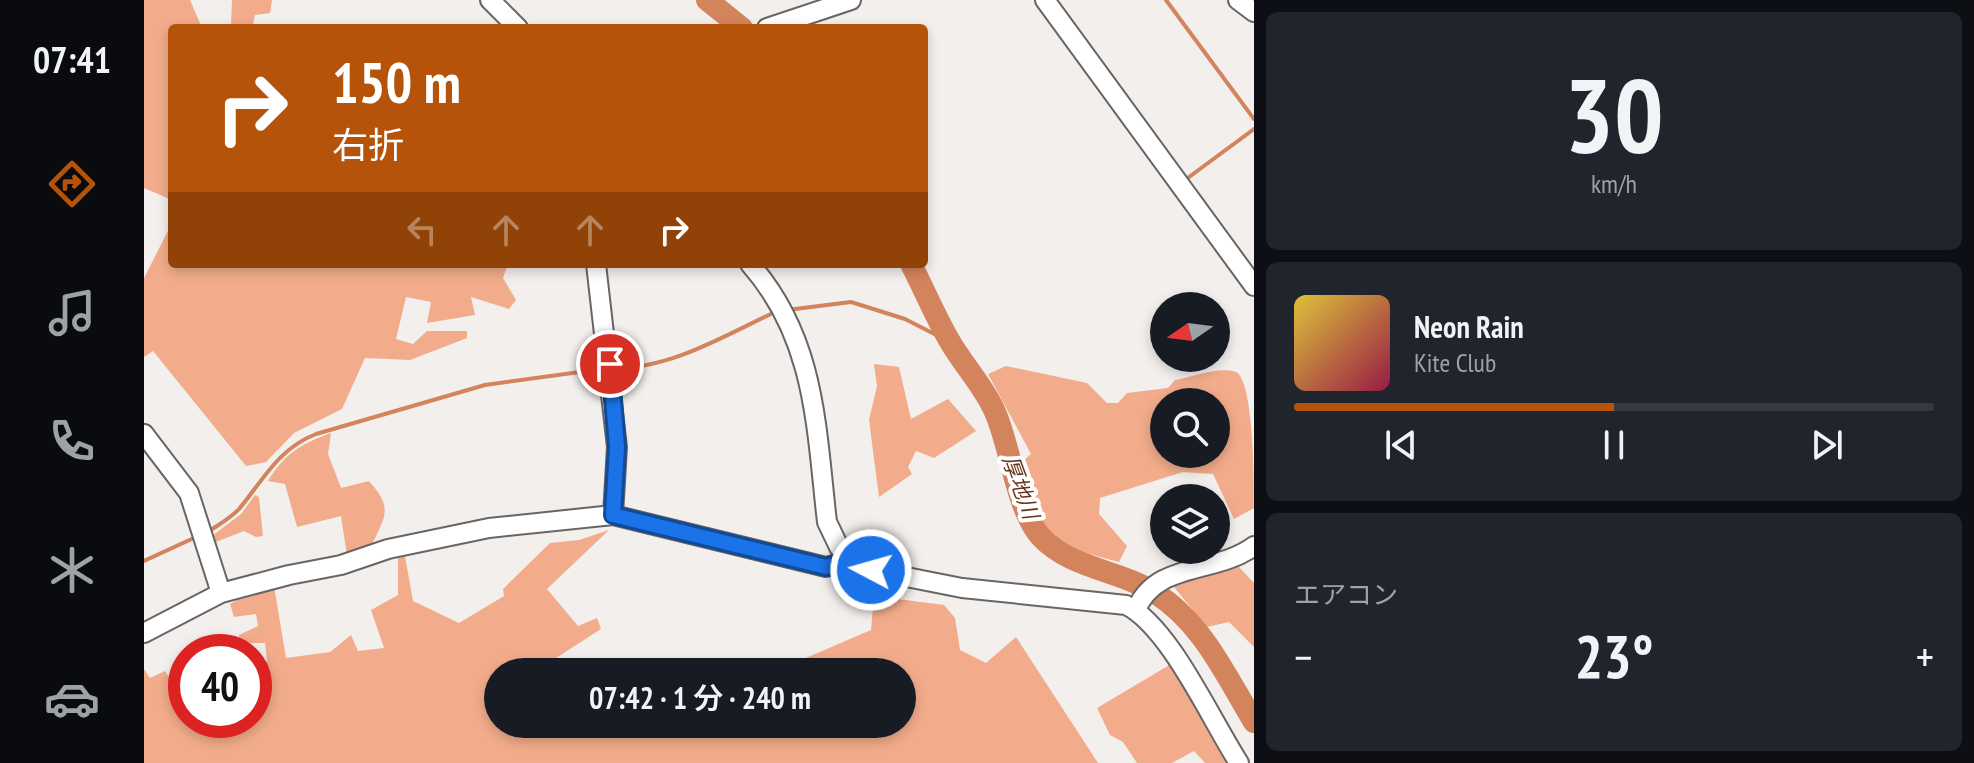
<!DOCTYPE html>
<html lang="ja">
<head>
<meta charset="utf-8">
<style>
	body { margin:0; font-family:"PT Sans Narrow","Noto Sans JP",sans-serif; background:#20242c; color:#f1f3f6; height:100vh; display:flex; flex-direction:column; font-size:30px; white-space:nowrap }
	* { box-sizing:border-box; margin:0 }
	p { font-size:26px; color:#9ea1a6 }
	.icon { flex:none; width:44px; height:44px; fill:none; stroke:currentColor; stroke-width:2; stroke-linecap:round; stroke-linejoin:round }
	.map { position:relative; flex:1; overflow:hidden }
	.details { display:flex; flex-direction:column; gap:12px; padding:12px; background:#0d0f14; width:720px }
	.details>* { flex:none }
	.guide { position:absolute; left:24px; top:24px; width:760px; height:244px; border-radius:8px; box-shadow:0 4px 12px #0003; background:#b45309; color:#fff; overflow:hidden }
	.needle { width:52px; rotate:256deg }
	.tools { position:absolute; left:1006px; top:292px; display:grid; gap:16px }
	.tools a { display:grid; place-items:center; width:80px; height:80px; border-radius:50%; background:#171b24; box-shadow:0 4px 12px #0003; font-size:40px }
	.speed { position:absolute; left:24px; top:634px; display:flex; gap:16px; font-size:40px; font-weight:700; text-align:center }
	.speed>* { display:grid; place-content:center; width:104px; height:104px; border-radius:50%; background:#171b24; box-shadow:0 4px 12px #0003; line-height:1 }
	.speed .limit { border:12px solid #d22; background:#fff; color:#111 }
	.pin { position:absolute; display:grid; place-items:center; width:68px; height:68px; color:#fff; margin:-34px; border:4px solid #fff; border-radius:50%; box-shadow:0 2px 8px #0007 }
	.me { position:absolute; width:88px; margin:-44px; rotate:276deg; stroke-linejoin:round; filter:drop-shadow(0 0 6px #0008) }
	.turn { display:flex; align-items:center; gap:28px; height:168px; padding:0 32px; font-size:36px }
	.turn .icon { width:104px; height:104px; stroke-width:2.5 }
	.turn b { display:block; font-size:56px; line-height:68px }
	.lanes { display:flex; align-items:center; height:76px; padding:0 32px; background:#0003; justify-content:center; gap:40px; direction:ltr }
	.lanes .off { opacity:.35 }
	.big { font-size:60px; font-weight:600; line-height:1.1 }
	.details .widget { flex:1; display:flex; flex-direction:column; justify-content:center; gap:12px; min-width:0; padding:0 28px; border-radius:12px; background:#20242c }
	.details .dial { align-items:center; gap:0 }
	.dial b { font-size:104px; line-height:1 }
	.song { display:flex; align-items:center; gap:24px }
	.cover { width:96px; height:96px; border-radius:12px; background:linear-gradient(135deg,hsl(50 70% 55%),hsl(340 70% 35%)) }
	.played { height:8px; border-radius:4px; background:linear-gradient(90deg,#b45309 50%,#363941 50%) }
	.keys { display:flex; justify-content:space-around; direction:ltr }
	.heat { display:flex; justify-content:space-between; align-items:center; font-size:44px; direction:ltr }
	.trip { position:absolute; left:340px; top:658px; width:432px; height:80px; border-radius:40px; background:#171b24; box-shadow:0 4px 12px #0003; font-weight:600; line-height:80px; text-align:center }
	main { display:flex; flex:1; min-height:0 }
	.dock { display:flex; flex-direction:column; width:144px; justify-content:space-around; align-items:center; background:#090b0e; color:#9ea1a6 }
	.dock .icon { width:56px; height:56px }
	.dock .active { color:#b45309 }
	.dock b { font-size:36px; color:#f1f3f6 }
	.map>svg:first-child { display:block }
	.green { fill:#f2ac8b; fill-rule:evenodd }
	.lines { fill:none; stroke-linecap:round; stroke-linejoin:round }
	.stream { stroke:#d3845d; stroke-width:4 }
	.river { stroke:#d3845d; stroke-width:22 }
	.minor-casing { stroke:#686564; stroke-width:22 }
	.minor { stroke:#fff; stroke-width:18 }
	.route-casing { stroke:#114b97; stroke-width:20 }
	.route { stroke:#1a73e8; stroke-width:14 }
	.labels { text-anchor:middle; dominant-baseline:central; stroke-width:8; stroke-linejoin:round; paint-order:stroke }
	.water-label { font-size:22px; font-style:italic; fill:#693519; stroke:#fff }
</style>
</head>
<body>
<main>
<nav class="dock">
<b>07:41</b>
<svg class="icon active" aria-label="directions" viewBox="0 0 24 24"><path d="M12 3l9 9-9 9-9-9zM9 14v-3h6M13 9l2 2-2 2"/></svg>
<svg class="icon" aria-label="music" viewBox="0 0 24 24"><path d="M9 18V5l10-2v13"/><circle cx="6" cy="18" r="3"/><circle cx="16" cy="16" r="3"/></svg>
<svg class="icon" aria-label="phone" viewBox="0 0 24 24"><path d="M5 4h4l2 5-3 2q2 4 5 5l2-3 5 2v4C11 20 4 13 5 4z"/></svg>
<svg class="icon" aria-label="climate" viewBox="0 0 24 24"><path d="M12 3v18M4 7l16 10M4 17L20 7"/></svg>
<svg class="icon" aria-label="car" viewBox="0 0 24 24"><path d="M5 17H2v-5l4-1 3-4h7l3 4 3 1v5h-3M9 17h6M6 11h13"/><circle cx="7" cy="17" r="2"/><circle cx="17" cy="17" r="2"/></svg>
</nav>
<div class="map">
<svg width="1110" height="763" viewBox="0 0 1110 763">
	<rect width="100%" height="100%" fill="#f3efed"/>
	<path class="green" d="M0,0H46L58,28H28V200L0,188Z
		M88,0H128L126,13L111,15L108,28H62L87,25Z
		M28,223V264H364L359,278L372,300L365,309L327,297L331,315L283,323L287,302L262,297L252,339L269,344L283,331H323V338L266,360L221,358L198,409L150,433L122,462L102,466L9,351L0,357V278Z
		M730,364L755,367L767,419L804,399L832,431L790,458L772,451L764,467L768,474L735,497L725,420L733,386Z
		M862,366L943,383L963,403H974L983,393L1024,388L1031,380C1048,377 1076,366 1092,372C1110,381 1110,483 1110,508L1090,519L1069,474L1039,472L956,498L955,514L983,546L975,562C899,542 894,541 877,463L887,454L844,374ZM1020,402H1072V454H1020Z
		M187,433L184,454L197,488L225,481C251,510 240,517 226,549L203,555L197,516L153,527L141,484L124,481C141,453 157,444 187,433Z
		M111,495L115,497L119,536L112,537L100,531L72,542L68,536L97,514Z
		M465,530L403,589L434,626L453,618L457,629L395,669L396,672H354V724H758V672H629L727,630L730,596L800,605L811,618L816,650L842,663L872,637L954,763H0V669L6,678L21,671L31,687L42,681V720H110V664L123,662L121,643H96L95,635L114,626L112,614L90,617L86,604L108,592L130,586L142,658L186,652L207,635L214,651L240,648L227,610L254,595V558L261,556L269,601L315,623L360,596L359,589L406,543L435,540Z
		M1094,566L1110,583V647L1085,622L1063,627L1025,581Z
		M1027,664L1086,763H1061L1050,751L1028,763H993L979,742L966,735L953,708Z"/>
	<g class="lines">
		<path class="stream" d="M1022,0L1110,119
			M1041,180L1110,129
			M643,310L707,302L761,319L806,342
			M471,368C528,368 580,336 631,312
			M64,532C74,525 87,518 95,509C120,479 134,449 172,434L341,385L458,369
			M0,561L52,537"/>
		<path class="river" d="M563,0L598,28
			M767,264C780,289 791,316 805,340C819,365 840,386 851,412C867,448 872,509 897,537C927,569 976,570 1011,593C1058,622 1082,676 1110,722"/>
		<g class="minor-casing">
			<path id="minor" d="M346,0L374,28
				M901,0L1110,286
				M1094,0L1110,12
				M623,28L707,0
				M452,264L473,447L469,515
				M606,264C672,339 672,427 683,522L695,547L707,560L727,570L818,588L982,605C1026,627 1067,720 1095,763
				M0,434L45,493L77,593
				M992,610C1012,561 1071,575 1110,546
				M0,633L77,593L145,575L197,565L244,549L345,528L469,515L682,567L707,560"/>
		</g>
		<use href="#minor" class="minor"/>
	</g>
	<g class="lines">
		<g class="route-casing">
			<path id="route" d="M466,364L473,447L469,515L682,567L707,560L727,570"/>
		</g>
		<use href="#route" class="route"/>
	</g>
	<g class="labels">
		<g class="water-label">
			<text transform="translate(877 487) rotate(70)">厚地川</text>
		</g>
	</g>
</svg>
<div class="tools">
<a><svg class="needle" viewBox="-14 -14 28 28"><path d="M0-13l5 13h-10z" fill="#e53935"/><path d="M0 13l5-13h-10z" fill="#9ea1a6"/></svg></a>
<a><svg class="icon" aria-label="search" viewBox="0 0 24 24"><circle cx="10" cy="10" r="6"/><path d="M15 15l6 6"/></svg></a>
<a><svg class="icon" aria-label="layers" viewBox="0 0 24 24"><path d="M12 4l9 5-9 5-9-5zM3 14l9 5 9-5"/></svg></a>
</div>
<div class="speed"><div class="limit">40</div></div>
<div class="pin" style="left:466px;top:364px;background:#d93025"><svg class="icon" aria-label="arrive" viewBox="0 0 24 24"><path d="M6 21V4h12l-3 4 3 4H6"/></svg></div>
<svg class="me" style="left:727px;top:570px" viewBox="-20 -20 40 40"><circle r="17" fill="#1a73e8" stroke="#fff" stroke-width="3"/><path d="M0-11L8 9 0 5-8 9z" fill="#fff"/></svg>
<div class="trip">07:42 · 1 分 · 240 m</div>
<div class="guide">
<div class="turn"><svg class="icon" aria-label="right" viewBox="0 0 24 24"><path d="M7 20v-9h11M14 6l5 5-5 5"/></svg><div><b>150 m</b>右折</div></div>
<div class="lanes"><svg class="icon off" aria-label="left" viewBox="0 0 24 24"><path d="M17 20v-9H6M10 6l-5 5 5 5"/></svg><svg class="icon off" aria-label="ahead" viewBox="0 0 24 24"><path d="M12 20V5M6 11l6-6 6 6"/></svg><svg class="icon off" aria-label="ahead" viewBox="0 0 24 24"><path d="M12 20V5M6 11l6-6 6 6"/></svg><svg class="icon" aria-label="right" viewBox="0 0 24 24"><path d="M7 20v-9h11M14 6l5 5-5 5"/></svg></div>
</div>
</div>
<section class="details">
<div class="widget dial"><b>30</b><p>km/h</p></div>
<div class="widget">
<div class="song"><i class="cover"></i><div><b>Neon Rain</b><p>Kite Club</p></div></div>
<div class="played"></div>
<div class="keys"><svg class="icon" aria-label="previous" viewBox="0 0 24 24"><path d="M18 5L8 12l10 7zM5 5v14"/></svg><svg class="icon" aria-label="pause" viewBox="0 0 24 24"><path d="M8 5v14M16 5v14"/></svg><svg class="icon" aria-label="next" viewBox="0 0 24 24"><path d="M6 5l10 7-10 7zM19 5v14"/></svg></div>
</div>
<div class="widget"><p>エアコン</p>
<div class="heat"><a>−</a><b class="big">23°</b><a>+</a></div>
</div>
</section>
</main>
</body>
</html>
